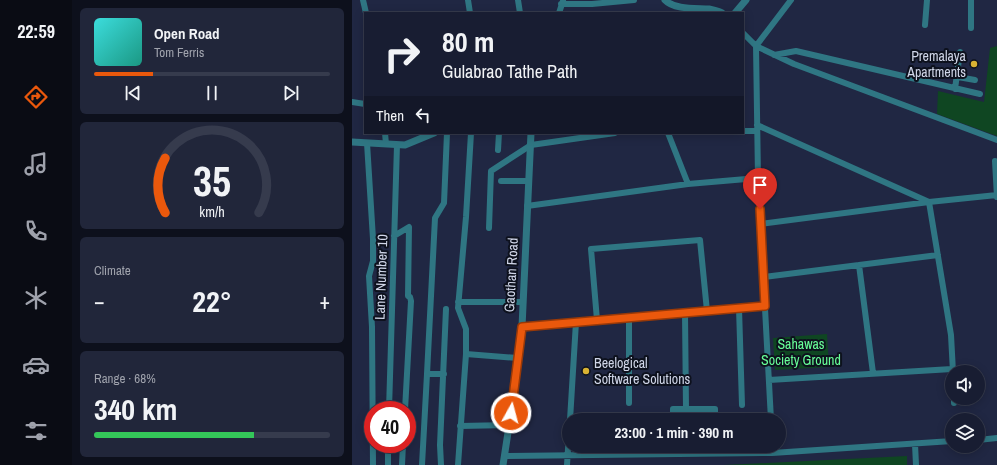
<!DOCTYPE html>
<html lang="en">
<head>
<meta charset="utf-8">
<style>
	body { margin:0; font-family:"Archivo Narrow",sans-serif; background:#21263a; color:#f1f3f6; height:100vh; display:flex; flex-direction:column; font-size:15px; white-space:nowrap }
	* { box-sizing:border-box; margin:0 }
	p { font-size:13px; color:#9fa2ac }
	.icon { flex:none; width:22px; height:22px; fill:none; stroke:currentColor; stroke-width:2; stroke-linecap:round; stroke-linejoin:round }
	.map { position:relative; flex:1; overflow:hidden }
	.side { display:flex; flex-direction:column; gap:8px; padding:8px; background:#0d101c; width:280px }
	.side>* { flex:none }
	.hud { position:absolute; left:12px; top:12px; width:380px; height:122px; border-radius:0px; box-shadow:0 2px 10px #0003,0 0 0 1px #363b4d; background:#181d32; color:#f1f3f6; overflow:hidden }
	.buttons { position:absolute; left:593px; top:365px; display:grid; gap:8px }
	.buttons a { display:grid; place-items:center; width:40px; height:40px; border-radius:50%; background:#181d32; box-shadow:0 2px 10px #0003,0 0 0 1px #363b4d; font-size:20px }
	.speed { position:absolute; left:12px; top:401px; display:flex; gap:8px; font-size:20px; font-weight:700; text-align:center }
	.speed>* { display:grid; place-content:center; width:52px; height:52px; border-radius:50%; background:#181d32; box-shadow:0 2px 10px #0003,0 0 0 1px #363b4d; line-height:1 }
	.speed .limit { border:6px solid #d22; background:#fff; color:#111 }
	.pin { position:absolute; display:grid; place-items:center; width:34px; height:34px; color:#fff; margin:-41px -17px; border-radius:50% 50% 50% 0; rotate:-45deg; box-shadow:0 0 4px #0007 }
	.pin .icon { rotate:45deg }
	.me { position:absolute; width:44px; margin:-22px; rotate:7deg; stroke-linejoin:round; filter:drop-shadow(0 0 3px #0008) }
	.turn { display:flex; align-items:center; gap:14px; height:84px; padding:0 12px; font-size:18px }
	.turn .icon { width:52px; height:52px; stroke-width:2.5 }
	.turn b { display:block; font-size:28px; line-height:34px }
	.then { display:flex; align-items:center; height:38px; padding:0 12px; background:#0003; gap:8px; font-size:15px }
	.big { font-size:30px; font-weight:700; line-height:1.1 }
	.side .tile { flex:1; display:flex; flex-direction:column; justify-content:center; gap:6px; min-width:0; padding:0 14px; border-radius:6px; background:#21263a }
	.side .dial { align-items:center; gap:0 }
	.dial svg { height:104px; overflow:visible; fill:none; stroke:#363b4d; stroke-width:7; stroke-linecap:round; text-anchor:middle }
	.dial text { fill:#f1f3f6; stroke:none }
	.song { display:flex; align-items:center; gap:12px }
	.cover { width:48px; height:48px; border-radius:6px; background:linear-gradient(135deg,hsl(180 70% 55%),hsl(170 70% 35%)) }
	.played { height:4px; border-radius:2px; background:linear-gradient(90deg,#ea580c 25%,#363b4d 25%) }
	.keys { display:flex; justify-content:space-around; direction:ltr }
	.heat { display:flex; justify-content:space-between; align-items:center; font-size:22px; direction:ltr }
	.charge { height:6px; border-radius:3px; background:linear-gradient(90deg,#34c759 68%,#363b4d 0) }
	.trip { position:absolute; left:210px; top:413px; width:224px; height:40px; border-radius:20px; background:#181d32; box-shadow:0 2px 10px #0003,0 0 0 1px #363b4d; font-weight:700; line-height:40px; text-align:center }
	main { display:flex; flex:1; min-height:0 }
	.tabs { display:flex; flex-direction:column; width:72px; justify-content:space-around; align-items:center; background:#0a0c14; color:#9fa2ac }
	.tabs .icon { width:28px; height:28px }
	.tabs .active { color:#ea580c }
	.tabs b { font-size:18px; color:#f1f3f6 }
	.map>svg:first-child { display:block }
	.green { fill:#0f4622 }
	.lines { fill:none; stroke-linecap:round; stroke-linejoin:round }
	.minor { stroke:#2f7683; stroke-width:6 }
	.tertiary { stroke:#2f7683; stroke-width:7 }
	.route-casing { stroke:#983908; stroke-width:10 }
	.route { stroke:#ea580c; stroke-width:7 }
	.poi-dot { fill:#dab333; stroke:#0d111d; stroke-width:1.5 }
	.labels { text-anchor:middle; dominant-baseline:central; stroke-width:4; stroke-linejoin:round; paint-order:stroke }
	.poi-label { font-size:14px; fill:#d0d6e8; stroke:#0d111d; text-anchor:end }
	.street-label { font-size:14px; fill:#d0d6e8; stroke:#0d111d }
	.park-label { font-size:14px; fill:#68fe98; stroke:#0d111d }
</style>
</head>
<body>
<main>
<nav class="tabs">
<b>22:59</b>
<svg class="icon active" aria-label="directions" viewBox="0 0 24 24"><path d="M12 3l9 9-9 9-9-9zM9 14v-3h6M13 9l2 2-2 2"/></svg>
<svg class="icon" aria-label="music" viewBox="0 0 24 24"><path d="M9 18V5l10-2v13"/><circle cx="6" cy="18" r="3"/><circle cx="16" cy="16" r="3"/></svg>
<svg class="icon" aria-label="phone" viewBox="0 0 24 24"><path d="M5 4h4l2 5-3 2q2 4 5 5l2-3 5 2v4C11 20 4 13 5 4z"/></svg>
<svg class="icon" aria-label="climate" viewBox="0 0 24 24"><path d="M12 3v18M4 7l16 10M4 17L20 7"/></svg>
<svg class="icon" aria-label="car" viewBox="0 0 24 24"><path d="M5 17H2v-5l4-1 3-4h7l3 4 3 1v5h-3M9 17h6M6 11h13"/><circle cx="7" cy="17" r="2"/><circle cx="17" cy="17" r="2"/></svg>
<svg class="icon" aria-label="filters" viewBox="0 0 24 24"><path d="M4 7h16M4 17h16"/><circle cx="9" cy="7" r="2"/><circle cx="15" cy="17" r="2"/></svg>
</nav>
<section class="side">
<div class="tile">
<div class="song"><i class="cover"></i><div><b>Open Road</b><p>Tom Ferris</p></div></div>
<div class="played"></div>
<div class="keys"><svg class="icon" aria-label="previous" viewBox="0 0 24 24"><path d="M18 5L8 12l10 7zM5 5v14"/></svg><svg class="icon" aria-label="pause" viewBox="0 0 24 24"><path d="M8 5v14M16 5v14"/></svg><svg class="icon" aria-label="next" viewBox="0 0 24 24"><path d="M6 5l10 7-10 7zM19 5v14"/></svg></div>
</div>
<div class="tile dial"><svg viewBox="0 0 100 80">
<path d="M14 69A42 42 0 1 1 86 69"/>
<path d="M14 69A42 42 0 0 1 14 27" stroke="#ea580c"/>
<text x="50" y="56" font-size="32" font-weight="700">35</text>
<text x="50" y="72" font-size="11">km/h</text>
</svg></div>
<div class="tile"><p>Climate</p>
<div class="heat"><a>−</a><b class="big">22°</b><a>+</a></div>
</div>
<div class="tile"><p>Range · 68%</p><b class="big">340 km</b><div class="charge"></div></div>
</section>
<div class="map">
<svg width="645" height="465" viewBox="0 0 645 465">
	<rect width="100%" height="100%" fill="#202743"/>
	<path class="green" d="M645,46V136L585,114L586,91L632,102L638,48Z
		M475,334L477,367L423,370L421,338Z
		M555,456V465H372Z"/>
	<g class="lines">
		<path class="minor" d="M11,0L14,13
			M116,0L118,13
			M166,0L168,13
			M619,0V28
			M209,4H240L282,0
			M207,13L211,1
			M573,25L575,0
			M391,33L404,46L442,64L645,140
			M422,55L444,51L628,94
			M606,77L623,80
			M603,89L608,52
			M0,102L13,104
			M405,125L577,202L645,195
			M391,131H405
			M33,133L34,144
			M316,133L336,184
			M15,143L21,239V261L17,276L20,327L21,465
			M146,150L147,133
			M643,161L645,197
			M149,181H176
			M175,206L336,184L406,178
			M408,224L577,202L599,335L601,372
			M137,228L139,171L179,145L263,133
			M42,236L57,227L56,296L58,297L59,301L53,410
			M507,265L521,373
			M412,277L586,255
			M106,302H171
			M387,308L390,405
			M333,313L334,409
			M277,317V403
			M245,320L239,249L348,240L355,311
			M170,327L413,306
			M114,354L166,358
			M92,374H75L83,218L92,203L95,133
			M417,380L600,369
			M602,398V403
			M37,410L45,145
			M218,420L224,322
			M321,420V409H363V420
			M419,420L406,178L404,46L439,0
			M108,426L157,425
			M626,440L645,438
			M563,444L564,465
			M321,446V454
			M153,456L420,453L600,441
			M36,465V444
			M50,465L51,444
			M70,465L75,374
			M89,465L88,445L94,309
			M106,465L114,354V329L106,308L114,217L119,133
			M215,465L217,433"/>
		<path class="tertiary" d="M313,0C322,10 345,8 357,9C362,10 366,11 370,13
			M383,13L394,0
			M0,142L53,145L82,133
			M151,465L159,413L170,327L179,133"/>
	</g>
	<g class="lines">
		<g class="route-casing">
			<path id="route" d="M159,413L170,327L413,306L408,209"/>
		</g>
		<use href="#route" class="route"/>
	</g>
	<g class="poi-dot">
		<circle cx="622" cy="64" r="4"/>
		<circle cx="234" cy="371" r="4"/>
	</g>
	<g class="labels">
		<g class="poi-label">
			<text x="614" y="56">Premalaya<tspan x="614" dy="16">Apartments</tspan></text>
			<text x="242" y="363" text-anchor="start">Beelogical<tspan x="242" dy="16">Software Solutions</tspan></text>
		</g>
		<g class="street-label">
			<text transform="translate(159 275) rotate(-87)">Gaothan Road</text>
			<text transform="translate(29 277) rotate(-88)">Lane Number 10</text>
		</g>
		<g class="park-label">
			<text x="449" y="344">Sahawas<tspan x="449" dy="16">Society Ground</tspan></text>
		</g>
	</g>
</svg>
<div class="buttons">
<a><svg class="icon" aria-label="sound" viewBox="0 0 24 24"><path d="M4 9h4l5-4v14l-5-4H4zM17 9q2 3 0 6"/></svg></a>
<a><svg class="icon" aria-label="layers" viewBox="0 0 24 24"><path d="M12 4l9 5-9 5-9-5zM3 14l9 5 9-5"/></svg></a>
</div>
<div class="speed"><div class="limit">40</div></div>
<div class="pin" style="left:408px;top:209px;background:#d93025"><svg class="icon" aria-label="arrive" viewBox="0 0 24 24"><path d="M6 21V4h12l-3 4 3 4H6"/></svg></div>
<svg class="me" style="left:159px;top:413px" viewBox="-20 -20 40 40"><circle r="17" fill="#ea580c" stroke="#fff" stroke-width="3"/><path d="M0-11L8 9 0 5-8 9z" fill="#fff"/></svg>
<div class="trip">23:00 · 1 min · 390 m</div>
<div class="hud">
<div class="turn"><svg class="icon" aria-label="right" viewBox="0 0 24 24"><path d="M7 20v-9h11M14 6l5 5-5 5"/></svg><div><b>80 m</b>Gulabrao Tathe Path</div></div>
<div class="then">Then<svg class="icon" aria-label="left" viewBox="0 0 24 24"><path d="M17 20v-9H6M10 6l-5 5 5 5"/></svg></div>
</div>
</div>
</main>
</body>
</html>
